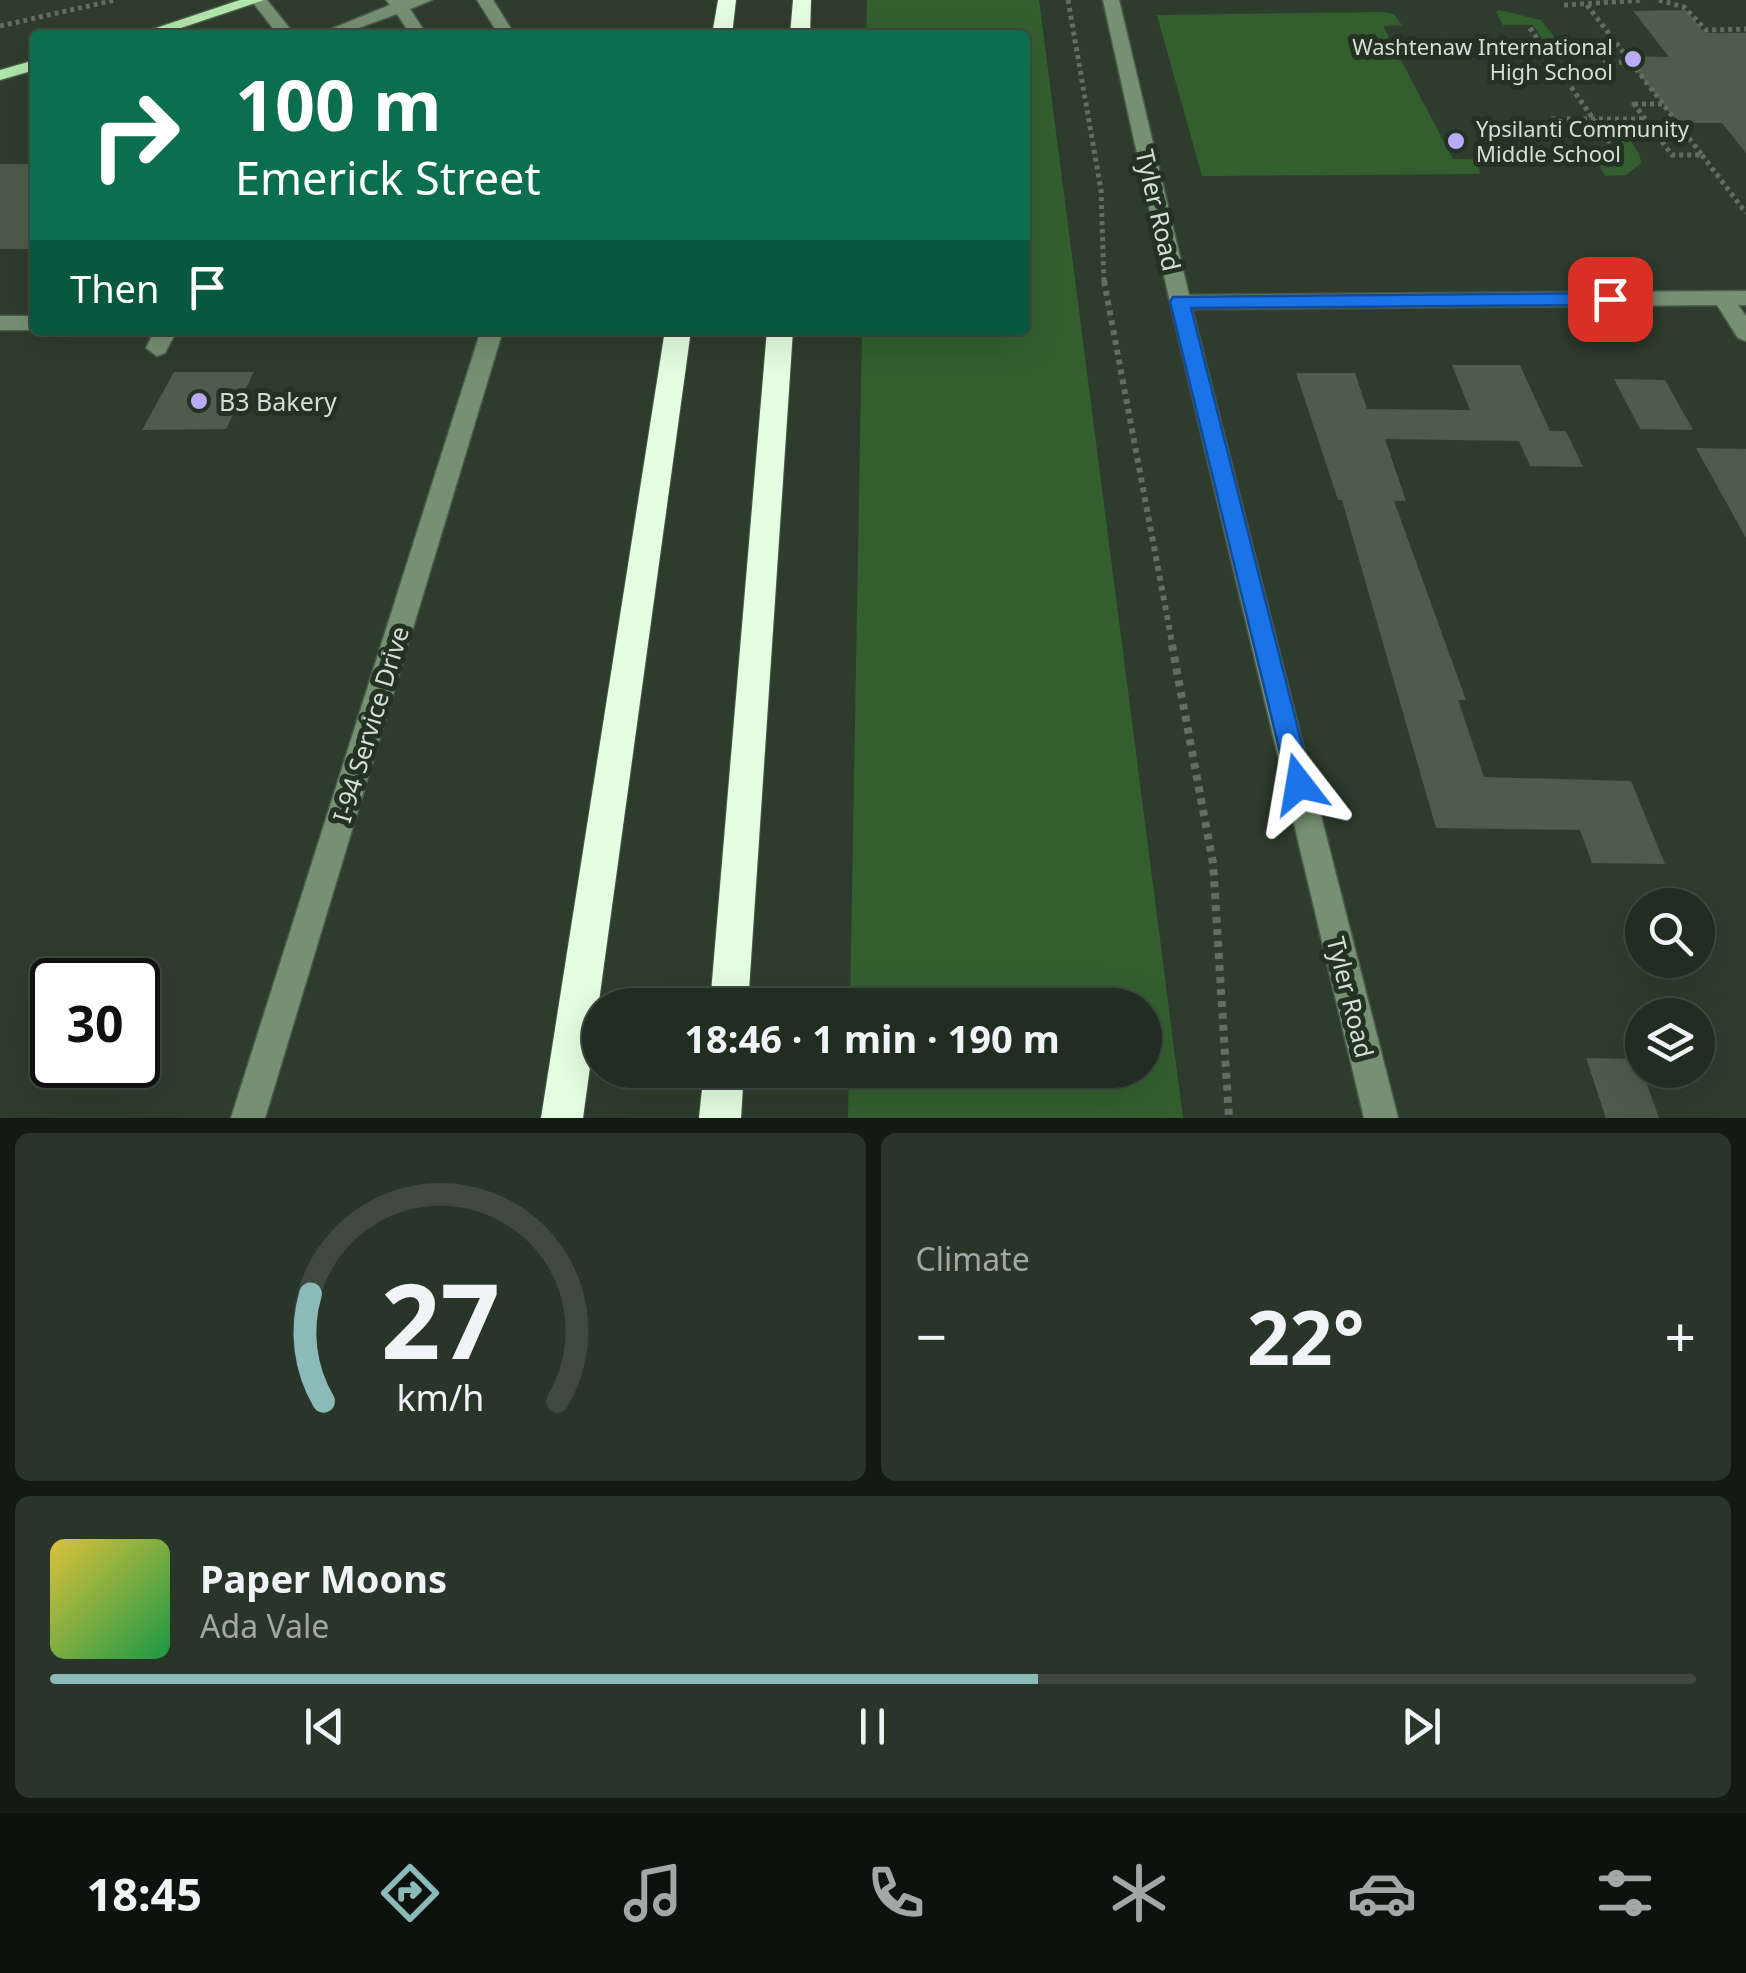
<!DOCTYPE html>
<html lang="en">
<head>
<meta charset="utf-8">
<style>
	body { margin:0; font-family:"Noto Sans",sans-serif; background:#2a352a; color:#f1f3f6; height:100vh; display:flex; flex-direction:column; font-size:38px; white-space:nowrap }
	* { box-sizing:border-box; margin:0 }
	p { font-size:32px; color:#a2a8a5 }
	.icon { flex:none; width:55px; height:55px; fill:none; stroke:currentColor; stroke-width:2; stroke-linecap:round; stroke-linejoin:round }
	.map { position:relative; height:1118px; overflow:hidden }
	.sheet { display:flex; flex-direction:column; gap:15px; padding:15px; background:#131913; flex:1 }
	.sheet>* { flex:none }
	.guide { position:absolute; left:30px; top:30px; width:1000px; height:305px; border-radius:10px; box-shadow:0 10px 40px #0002,0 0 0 2px #3f4940; background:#0b6e4f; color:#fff; overflow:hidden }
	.fabs { position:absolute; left:1625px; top:888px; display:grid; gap:20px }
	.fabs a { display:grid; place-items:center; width:90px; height:90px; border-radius:50%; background:#222d22; box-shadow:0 10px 40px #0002,0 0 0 2px #3f4940; font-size:50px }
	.speed { position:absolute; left:30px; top:958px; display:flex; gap:20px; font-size:50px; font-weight:700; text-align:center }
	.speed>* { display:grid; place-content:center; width:130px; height:130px; border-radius:50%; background:#222d22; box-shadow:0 10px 40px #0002,0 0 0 2px #3f4940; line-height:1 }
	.speed .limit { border:5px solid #111; border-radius:15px; background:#fff; color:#111 }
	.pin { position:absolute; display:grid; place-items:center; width:85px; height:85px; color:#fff; margin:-42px; border-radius:20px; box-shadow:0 5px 15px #0006 }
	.me { position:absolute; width:110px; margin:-55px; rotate:346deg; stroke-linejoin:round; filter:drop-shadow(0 0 8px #0008) }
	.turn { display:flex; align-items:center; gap:35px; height:210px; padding:0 40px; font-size:45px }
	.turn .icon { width:130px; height:130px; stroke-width:2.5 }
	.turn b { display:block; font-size:70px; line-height:85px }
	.then { display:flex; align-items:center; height:95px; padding:0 40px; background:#0003; gap:20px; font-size:38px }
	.big { font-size:75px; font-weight:700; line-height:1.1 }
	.sheet .tile { flex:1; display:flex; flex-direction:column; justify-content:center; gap:15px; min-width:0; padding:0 35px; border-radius:15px; background:#2a352a }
	.sheet .dial { align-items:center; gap:0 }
	.dial svg { height:260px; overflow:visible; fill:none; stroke:#3f4940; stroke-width:7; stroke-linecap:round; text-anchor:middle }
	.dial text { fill:#f1f3f6; stroke:none }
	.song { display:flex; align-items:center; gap:30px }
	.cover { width:120px; height:120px; border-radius:15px; background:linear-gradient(135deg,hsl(50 70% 55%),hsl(140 70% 35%)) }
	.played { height:10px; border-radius:5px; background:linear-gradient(90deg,#8bbbb9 60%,#3f4940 60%) }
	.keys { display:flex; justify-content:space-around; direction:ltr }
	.heat { display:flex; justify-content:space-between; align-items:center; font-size:55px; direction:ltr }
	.sheet .tiles { flex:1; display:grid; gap:15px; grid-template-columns:1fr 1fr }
	.tile:last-child { grid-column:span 2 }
	.trip { position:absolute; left:582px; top:988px; width:580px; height:100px; border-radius:50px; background:#222d22; box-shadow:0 10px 40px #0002,0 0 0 2px #3f4940; font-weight:700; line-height:100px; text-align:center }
	.menu { display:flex; height:160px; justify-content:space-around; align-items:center; background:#0e120e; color:#a2a8a5 }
	.menu .icon { width:70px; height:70px }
	.menu .selected { color:#8bbbb9 }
	.menu b { font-size:45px; color:#f1f3f6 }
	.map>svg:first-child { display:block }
	.green { fill:#335f2f }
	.building { fill:#4d5c4b }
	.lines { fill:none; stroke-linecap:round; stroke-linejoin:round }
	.minor-casing { stroke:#4c594b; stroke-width:3 }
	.major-casing { stroke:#4c594b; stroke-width:3 }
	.highway-casing { stroke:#4c594b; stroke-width:2 }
	.path-far2 { stroke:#626e61; stroke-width:5; stroke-dasharray:4 4; stroke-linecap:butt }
	.path-far1 { stroke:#626e61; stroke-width:6; stroke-dasharray:5 5; stroke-linecap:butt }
	.path { stroke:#626e61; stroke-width:8; stroke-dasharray:6 6; stroke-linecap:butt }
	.minor { fill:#759072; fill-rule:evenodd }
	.major { fill:#b0e7aa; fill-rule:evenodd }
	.highway { fill:#e4fee1; fill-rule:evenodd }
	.route { fill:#1a73e8; stroke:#114b97; stroke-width:2.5 }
	.poi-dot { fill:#b9abf7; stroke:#243223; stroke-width:4 }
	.labels { text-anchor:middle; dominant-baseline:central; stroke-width:10; stroke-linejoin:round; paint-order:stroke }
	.far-poi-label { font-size:22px; fill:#d5ded4; stroke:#243223; text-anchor:end }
	.street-label { font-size:25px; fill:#d5ded4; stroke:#243223 }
	.poi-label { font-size:25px; fill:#d5ded4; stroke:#243223; text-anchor:start }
</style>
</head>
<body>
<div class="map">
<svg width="1746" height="1118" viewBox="0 0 1746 1118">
	<rect width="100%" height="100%" fill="#2e3c2d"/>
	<path class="green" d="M867,0H1039L1183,1118H848L849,1070H1145V1005H850L862,330H1025V35H866Z
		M1499,10L1541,20L1572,59H1556L1533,25H1503L1496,12Z
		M1381,12L1394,14L1402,25L1383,26L1453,159H1478L1480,174L1202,176L1157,15Z
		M1619,124L1639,153L1641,163L1626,175L1606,176L1593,158H1623L1601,125Z"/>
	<path class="building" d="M1686,10L1705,33H1746V153L1722,123H1678L1625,56L1669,57L1633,11Z
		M0,164H35V249H0Z
		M1452,365H1520L1550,431H1566L1583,467L1530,466L1519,441L1385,439L1406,501H1394L1466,700H1458L1484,777L1631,781L1665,864L1592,863L1580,830L1436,828L1342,500H1338L1296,373H1355L1367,409L1470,410Z
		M174,372H254L226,429L142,430Z
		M1614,379L1665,380L1693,430L1640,429Z
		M1696,448L1746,449V538Z
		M1586,1058L1638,1059L1659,1118H1606Z"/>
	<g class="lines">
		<g class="minor-casing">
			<path id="minor" d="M251,0H267L295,35H278Z
				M386,0H432L410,9L427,35H411L397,14L339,35H316L390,5Z
				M477,0H493L515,35H499Z
				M1103,0H1119L1189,295L1746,291V305H1738L1746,316V341L1738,338L1717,305L1192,309L1398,1118H1364L1170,302Z
				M0,316H35L36,330H0Z
				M155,330H177L165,353L157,356L146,348Z
				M481,330H503L265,1118H231Z"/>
		</g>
		<g class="major-casing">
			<path id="major" d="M240,0H264L160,35H135Z
				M35,60V70L0,80V70Z"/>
		</g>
		<g class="highway-casing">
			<path id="highway" d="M718,0H736L732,35H712Z
				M793,0H811L810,35H790Z
				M665,330H691L583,1118H541Z
				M767,330H793L748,1005H710Z
				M704,1070H744L741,1118H699Z"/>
		</g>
		<path class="path-far2" d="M1068,0L1101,190L1104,283
			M1659,0L1684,7L1706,30L1746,29
			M1564,5L1644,0
			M1587,5L1663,104
			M0,26L115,0
			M1530,28L1619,156
			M1603,63L1628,62
			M1634,104H1663L1702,155H1672Z
			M1551,119H1644
			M1702,155L1746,213"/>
		<path class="path-far1" d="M1104,281L1173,648"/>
		<path class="path" d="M1172,645L1213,863L1229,1118"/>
		<use href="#minor" class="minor"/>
		<use href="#major" class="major"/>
		<use href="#highway" class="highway"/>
	</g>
	<path class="route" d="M1610,293L1619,299L1610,305L1191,308L1312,784L1308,793L1299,797L1290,793L1170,302L1173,297Z"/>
	<g class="poi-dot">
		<circle cx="1633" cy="59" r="10"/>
		<circle cx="1456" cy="141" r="10"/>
		<circle cx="199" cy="401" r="10"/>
	</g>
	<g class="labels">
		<g class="far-poi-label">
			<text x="1613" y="46">Washtenaw International<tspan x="1613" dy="25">High School</tspan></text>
			<text x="1476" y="128" text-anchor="start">Ypsilanti Community<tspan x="1476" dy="25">Middle School</tspan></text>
		</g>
		<g class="street-label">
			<text transform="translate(1159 210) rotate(77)">Tyler Road</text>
			<text transform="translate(370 724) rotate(-73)">I-94 Service Drive</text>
			<text transform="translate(1351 997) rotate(76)">Tyler Road</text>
		</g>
		<g class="poi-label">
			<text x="219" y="401">B3 Bakery</text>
		</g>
	</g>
</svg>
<div class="fabs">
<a><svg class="icon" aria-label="search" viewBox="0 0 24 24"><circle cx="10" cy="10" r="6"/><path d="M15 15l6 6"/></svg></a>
<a><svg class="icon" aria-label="layers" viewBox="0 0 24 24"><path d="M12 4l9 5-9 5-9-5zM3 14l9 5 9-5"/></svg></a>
</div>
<div class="speed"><div class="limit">30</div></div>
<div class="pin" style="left:1610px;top:299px;background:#d93025"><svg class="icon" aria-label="arrive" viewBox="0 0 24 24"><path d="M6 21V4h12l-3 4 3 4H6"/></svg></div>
<svg class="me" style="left:1299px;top:784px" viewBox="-20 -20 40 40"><path d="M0-17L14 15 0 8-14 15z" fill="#1a73e8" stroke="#fff" stroke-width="4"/></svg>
<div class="trip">18:46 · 1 min · 190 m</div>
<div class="guide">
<div class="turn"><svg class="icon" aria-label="right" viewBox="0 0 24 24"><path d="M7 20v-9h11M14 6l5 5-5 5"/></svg><div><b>100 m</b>Emerick Street</div></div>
<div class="then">Then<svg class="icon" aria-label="arrive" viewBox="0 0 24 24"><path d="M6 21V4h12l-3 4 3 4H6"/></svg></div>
</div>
</div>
<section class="sheet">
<div class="tiles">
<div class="tile dial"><svg viewBox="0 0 100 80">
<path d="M14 69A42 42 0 1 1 86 69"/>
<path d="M14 69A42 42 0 0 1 10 36" stroke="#8bbbb9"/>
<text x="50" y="56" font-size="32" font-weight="700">27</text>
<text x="50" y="72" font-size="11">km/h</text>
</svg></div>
<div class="tile"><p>Climate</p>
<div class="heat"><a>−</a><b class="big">22°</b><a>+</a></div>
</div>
<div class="tile">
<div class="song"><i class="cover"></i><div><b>Paper Moons</b><p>Ada Vale</p></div></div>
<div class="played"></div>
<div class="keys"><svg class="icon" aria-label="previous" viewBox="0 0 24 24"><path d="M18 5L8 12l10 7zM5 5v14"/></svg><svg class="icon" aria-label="pause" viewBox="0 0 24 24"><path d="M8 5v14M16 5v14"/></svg><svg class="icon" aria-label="next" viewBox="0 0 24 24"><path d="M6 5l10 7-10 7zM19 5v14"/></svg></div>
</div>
</div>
</section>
<nav class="menu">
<b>18:45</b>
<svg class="icon selected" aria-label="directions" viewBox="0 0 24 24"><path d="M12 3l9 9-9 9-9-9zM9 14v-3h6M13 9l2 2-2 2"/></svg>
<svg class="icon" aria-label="music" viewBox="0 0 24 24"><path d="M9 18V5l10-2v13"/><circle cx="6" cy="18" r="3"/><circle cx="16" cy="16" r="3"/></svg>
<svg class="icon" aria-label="phone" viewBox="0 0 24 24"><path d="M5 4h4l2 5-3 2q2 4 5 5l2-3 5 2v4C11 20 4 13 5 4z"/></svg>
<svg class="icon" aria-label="climate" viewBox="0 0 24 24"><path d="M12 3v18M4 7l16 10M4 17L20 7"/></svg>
<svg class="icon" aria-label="car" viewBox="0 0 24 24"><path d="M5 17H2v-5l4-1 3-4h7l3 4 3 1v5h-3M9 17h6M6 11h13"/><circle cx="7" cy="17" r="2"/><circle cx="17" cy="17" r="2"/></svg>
<svg class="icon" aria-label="filters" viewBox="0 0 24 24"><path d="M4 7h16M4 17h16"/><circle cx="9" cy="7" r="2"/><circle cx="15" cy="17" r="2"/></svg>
</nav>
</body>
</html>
